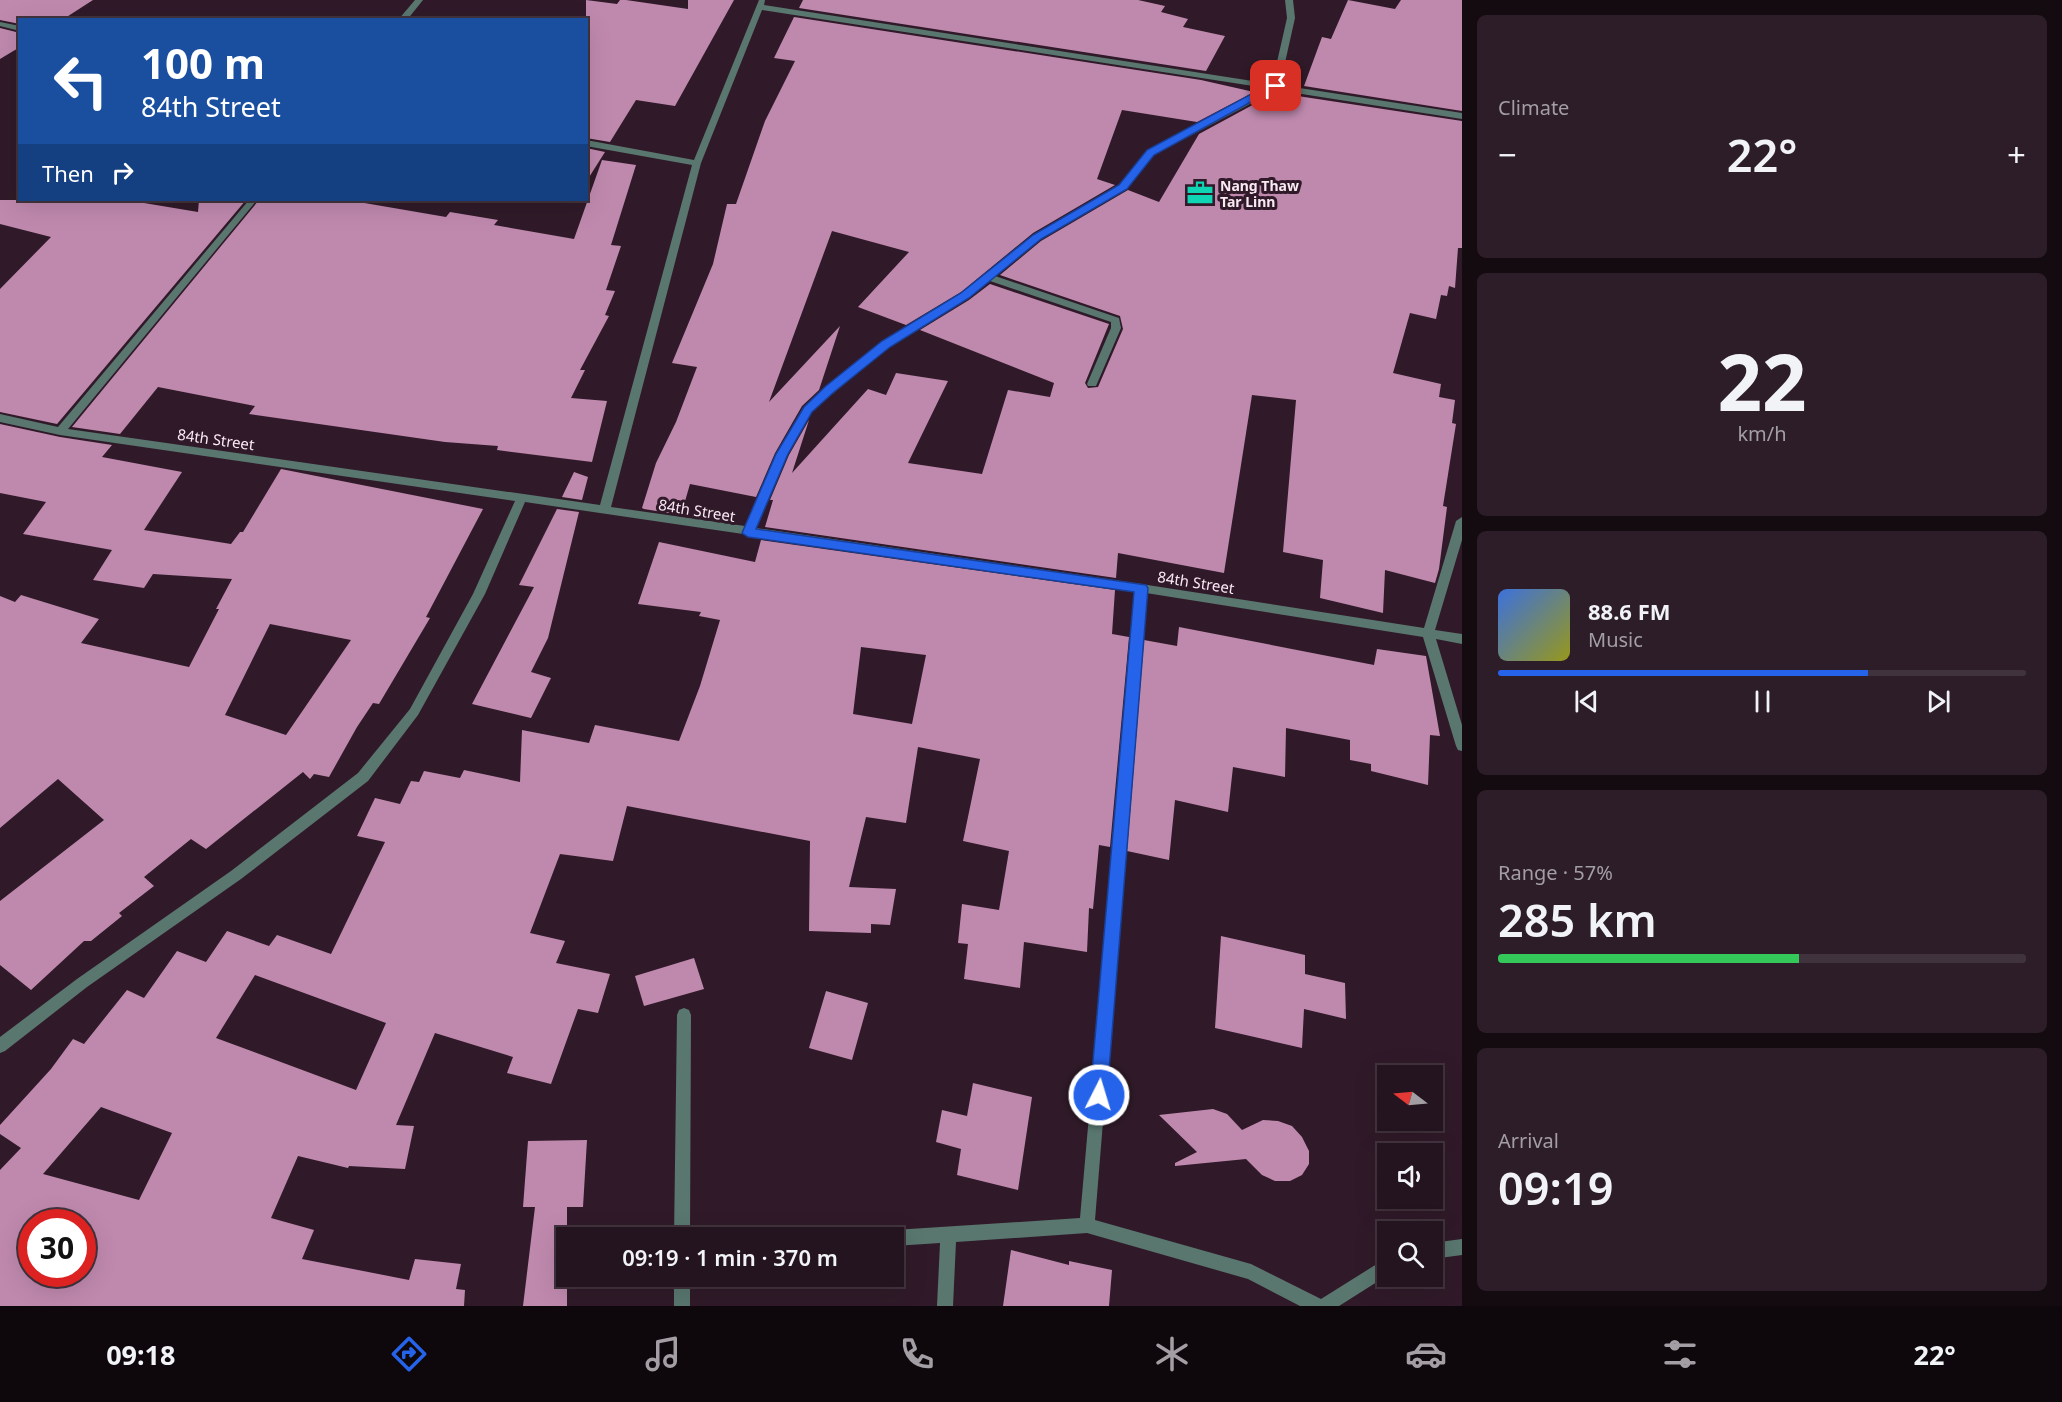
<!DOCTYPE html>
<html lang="en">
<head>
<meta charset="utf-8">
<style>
	body { margin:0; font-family:"Noto Sans",sans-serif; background:#2c1d28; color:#f1f3f6; height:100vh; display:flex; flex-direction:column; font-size:22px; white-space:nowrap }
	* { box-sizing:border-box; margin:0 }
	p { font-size:20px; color:#a39ea4 }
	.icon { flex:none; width:33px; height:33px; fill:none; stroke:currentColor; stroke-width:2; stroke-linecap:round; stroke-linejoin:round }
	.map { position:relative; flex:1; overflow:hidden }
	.drawer { display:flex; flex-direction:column; gap:15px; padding:15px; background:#140b11; width:600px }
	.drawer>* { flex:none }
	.top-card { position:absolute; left:18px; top:18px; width:570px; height:183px; border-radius:0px; box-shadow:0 6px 24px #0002,0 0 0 2px #41333d; background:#1a4fa0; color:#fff; overflow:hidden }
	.needle { width:39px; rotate:286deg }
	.tools { position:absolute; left:1377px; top:1065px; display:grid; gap:12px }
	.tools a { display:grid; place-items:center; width:66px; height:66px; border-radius:0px; background:#24141f; box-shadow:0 6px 24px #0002,0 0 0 2px #41333d; font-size:30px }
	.speed { position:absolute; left:18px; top:1209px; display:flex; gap:12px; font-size:30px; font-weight:700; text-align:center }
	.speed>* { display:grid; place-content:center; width:78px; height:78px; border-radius:50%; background:#24141f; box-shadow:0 6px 24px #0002,0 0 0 2px #41333d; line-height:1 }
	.speed .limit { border:9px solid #d22; background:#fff; color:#111 }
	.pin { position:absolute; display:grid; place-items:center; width:51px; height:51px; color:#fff; margin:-26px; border-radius:12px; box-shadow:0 3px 9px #0006 }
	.me { position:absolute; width:66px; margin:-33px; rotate:5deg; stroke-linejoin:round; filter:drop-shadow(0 0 4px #0008) }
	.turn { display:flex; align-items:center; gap:21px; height:126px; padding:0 24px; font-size:27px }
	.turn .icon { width:78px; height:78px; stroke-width:2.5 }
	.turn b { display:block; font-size:42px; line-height:51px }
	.then { display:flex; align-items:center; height:57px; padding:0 24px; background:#0003; gap:12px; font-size:22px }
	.big { font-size:45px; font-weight:600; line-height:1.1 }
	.drawer .tile { flex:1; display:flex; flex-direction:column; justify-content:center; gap:9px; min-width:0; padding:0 21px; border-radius:9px; background:#2c1d28 }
	.drawer .dial { align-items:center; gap:0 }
	.dial b { font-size:78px; line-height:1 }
	.song { display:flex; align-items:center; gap:18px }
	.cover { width:72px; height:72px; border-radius:9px; background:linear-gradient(135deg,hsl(220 70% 55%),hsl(60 70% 35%)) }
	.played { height:6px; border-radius:3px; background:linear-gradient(90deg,#2563eb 70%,#41333d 70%) }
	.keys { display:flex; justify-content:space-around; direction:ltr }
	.heat { display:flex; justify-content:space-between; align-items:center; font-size:33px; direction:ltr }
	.charge { height:9px; border-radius:4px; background:linear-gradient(90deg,#34c759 57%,#41333d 0) }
	.trip { position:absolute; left:556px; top:1227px; width:348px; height:60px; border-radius:0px; background:#24141f; box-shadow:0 6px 24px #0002,0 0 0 2px #41333d; font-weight:600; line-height:60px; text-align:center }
	.dock { display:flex; height:96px; justify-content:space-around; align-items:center; background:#0e080c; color:#a39ea4 }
	.dock .icon { width:42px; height:42px }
	.dock .selected { color:#2563eb }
	.dock b { font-size:27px; color:#f1f3f6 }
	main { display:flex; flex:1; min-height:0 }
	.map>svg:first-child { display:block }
	.building { fill:#bf89ae; fill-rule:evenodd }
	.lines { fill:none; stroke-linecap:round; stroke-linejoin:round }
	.minor { fill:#59776f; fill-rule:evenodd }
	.route { fill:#2563eb; stroke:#184099; stroke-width:1.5 }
	.labels { text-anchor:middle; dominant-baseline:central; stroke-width:6; stroke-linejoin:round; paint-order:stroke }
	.far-poi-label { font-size:14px; font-weight:bold; fill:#f9e9f3; stroke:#301a29; text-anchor:start }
	.street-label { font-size:15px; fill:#f9e9f3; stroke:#301a29 }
</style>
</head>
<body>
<main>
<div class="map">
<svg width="1462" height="1306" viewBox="0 0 1462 1306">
	<rect width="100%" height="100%" fill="#301a29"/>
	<path class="building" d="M0,0H93L62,20H20V24L0,20Z
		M586,0L617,4L620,0H626L688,9V0H734L675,106L636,100L610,142L586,138Z
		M803,0H1138L1165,6L1161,12L1188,19L1183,27L1225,36L1206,71L799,8Z
		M1348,0L1395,9L1401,0H1462V111L1304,86L1322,37L1331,39Z
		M794,17L1201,80L1254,92L1197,122L1122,110L1097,179L1115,185L1033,233L961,292L906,325L858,307L909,252L832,231L769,402L840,326L819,390L802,406L775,453L756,497L690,484L681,515L644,509L642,508L656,463L676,422L697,367L672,363L713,264L727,204H736L765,121L795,61L774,58Z
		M0,28L20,33V47L0,59Z
		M1278,93L1462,121V248H1458L1455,288L1449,286L1447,296L1441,295L1436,319L1410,313L1393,373L1441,384L1439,397L1455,400L1452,423L1456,424L1443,506L1447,507L1439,569L1435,583L1385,570L1383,613L1320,598L1323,560L1283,552L1296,400L1252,395L1224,573L1118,553L1116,578L765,527L773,500H770L789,455L809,420L792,473L868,389L886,395L896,373L948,381L908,463L982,474L1008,390L1050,397L1054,383L920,330L969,300L990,284L1109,324L1085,383L1088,388L1098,387L1123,329L1120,316L1000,275L1041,241L1128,190L1159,202L1199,134L1271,95L1276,96Z
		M586,148L605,152L586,182Z
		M602,160L636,165L611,245L621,246L606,290L615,291L605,315L609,316L580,370H585L571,398L607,401L592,462L497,450L498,446L445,442L249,414L255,406L158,387L120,434L72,427L259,200H347L446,217L450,212L498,220L494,225L574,239Z
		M0,200H126L198,212L199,200H246L57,424L0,412V289L51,237L0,224Z
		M0,424L60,437L112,445L102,457L182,472L144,530L231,544L240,532H243L281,469L483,509L426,617L430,618L379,704L373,703L357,727L329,777L314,774L310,779L303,772L206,849L191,839L144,877L154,886L119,913L122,916L91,941H84L31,990L0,965V901L104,820L58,779L0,828V596L15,602L21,595L99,619L81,643L189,667L219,609H216L232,579L153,574L144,588L93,580L112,550L23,534L46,502L0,493ZM270,624L351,640L286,735L225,715Z
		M574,472L588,477L582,500L562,497Z
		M557,509L579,512L548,638L531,672L551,678L531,718L472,704L534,587L519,585Z
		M761,540L1115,590L1112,634L1129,637L1110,847L1099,845L1093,909L1089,908L1087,952L1024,942L1020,988L964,979L968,944L958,943L962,904L999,910L1009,851L963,841L980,759L918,747L906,823L866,817L849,887L896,889L890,925L871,924V933L809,931L810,841L627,806L613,861L560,854L530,933L565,941L556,963L610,974L598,1013L578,1009L551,1084L507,1073L513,1057L435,1033L396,1125L414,1126L405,1169L349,1166L348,1168L298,1156L271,1218L314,1230L302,1259L409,1280L415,1259L461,1264L456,1289L465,1290L464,1306H0V1170L21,1148L0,1134V1125L51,1069L73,1039L84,1044L127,990L144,998L177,951L206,962L227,931L269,946L277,935L331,954L385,842L357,836L375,798L400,804L411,781L419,782L424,771L460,778L464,770L520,782L522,730L589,743L595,725L679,741L700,686L720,620L699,616L701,612L638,604L659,542L755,562ZM861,647L926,655L912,724L853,714ZM255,975L386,1023L356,1090L216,1038ZM101,1107L172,1133L139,1200L43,1174ZM32,1222H82V1274H32Z
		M1179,627L1374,665L1377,649L1426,656L1440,736L1430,735L1428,785L1371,771V764L1350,760V740L1286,728L1285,777L1233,767L1228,812L1175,800L1169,860L1127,851L1144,640L1177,646Z
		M1221,936L1305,955V974L1345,983L1346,1019L1304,1009L1302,1048L1215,1028Z
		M694,958L704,989L644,1006L635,976Z
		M826,991L868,1003L852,1060L809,1048Z
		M973,1083L1032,1097L1018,1190L957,1175L961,1149L936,1142L942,1110L967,1116Z
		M1213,1109L1227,1114L1242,1130L1263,1120L1278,1121L1292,1126L1302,1137L1309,1151V1164L1302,1175L1290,1181H1275L1262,1175L1246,1159L1175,1166V1163L1197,1152L1159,1115Z
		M587,1140L583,1207H567V1306H523L535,1207H523L528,1141Z
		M1011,1250L1069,1265V1261L1112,1270L1109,1306H1003Z"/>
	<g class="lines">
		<path class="minor" d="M415,0H423L407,20H398Z
			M759,0H765L764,5L1272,84L1287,18L1285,0H1293L1295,18L1280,85L1462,113V119L1276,90L1154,155L1126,189L1040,239L995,276L1119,318L1121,328L1096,386H1088L1087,384L1111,328V322L990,281L968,298L890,346L812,411L787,454L756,528L1141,584L1424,628L1456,521L1462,517V540L1435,630L1462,634V644L1436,639L1462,725V751L1458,750L1456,746L1423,637L1146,593L1095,1220L1251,1264L1321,1299L1388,1257V1275L1339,1306H1300L1248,1279L1087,1233L956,1242L953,1306H937L940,1243L894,1246V1238H886L888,1232L894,1230L1080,1218L1135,591L752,536L748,537L743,534L525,502L485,594L418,715L368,781L241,879L87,987L5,1051L0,1053V1037L77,979L231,871L358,773L410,709L473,594L515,501L60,435L0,422V414L58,427L249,200H257L68,429L600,505L692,165L586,146V140L694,160ZM762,10L1266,88L1148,151L1120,185L1034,235L962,294L882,342L826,387L804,407L777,454L745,526L611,507L701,163Z
			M0,22L20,26V31L0,26Z
			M684,1008L689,1010L691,1015L690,1238H674L677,1015L679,1010Z
			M1462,1239V1255L1432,1259V1243Z
			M674,1276H690V1306H674Z"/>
	</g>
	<path class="route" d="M1272,83L1280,86L1154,155L1127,189L1041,239L969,298L890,347L834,392L812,412L788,454L756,529L1146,585L1148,588L1107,1095L1105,1101L1099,1103L1093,1101L1090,1095L1134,592L748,537L742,533L776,454L804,407L826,386L882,341L961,293L1033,235L1119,185L1147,150Z"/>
	<defs>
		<g id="office-bare" transform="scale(2.07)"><path d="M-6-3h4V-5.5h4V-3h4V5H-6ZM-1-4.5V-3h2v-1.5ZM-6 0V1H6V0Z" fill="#10d5b4" stroke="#301a29" stroke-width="2.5" paint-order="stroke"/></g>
	</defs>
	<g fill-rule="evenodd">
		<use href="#office-bare" x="1200" y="193"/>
	</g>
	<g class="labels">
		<g class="far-poi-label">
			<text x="1220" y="185">Nang Thaw<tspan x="1220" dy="16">Tar Linn</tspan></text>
		</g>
		<g class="street-label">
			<text transform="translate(216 439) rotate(8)">84th Street</text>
			<text transform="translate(697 510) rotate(9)">84th Street</text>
			<text transform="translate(1196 582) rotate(9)">84th Street</text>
		</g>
	</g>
</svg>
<div class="tools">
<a><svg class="needle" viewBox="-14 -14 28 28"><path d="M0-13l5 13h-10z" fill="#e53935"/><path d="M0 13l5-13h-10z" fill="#a39ea4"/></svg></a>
<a><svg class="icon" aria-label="sound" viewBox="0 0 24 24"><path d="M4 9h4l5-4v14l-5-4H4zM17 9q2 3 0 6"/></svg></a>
<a><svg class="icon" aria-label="search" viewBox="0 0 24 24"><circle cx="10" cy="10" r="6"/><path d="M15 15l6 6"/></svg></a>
</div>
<div class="speed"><div class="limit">30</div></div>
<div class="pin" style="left:1276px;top:86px;background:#d93025"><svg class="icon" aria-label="arrive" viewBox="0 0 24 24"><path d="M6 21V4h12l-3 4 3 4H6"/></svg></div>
<svg class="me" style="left:1099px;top:1095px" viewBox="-20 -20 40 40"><circle r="17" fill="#2563eb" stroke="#fff" stroke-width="3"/><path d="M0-11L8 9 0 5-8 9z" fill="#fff"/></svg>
<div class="trip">09:19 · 1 min · 370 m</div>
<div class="top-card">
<div class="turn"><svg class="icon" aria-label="left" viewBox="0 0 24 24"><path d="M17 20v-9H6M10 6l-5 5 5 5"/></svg><div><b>100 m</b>84th Street</div></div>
<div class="then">Then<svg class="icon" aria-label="right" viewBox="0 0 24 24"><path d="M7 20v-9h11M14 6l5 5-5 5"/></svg></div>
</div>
</div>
<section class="drawer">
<div class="tile"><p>Climate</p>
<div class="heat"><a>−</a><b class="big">22°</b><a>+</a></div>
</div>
<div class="tile dial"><b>22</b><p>km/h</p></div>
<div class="tile">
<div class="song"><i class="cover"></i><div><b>88.6 FM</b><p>Music</p></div></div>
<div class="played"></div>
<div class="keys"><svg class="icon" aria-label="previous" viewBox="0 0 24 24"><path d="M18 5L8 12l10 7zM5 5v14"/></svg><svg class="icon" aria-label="pause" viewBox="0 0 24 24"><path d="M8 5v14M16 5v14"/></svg><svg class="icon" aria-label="next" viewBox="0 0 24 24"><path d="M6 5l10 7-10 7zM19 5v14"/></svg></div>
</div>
<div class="tile"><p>Range · 57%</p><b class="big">285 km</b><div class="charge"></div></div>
<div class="tile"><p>Arrival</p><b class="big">09:19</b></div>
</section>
</main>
<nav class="dock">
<b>09:18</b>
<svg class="icon selected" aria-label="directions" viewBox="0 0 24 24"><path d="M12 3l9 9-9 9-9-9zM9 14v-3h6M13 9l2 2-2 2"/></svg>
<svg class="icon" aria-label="music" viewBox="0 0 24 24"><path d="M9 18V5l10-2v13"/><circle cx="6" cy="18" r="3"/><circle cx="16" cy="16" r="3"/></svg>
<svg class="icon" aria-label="phone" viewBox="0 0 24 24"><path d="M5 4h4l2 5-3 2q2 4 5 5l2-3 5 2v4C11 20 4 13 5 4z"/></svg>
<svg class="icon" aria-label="climate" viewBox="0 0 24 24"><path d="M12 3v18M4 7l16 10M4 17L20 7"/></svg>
<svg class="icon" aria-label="car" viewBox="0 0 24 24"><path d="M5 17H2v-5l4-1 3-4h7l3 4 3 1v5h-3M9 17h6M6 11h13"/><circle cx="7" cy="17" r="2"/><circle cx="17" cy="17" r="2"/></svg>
<svg class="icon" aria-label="filters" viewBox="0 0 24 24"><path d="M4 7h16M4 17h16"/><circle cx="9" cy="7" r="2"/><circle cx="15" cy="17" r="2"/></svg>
<b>22°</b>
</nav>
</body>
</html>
